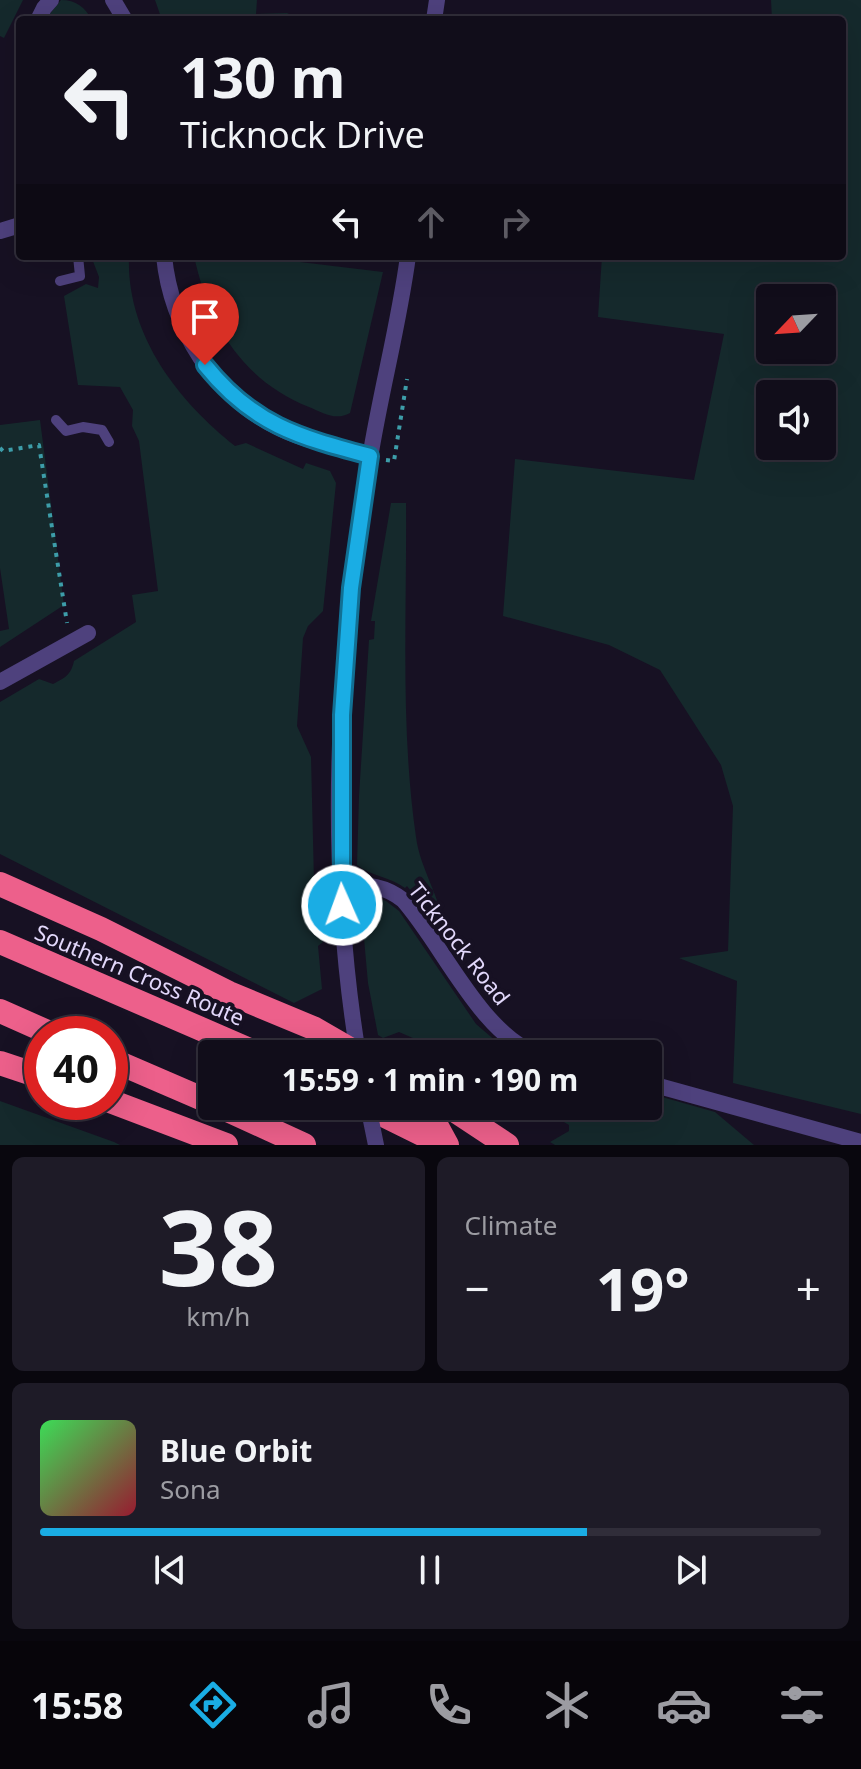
<!DOCTYPE html>
<html lang="en">
<head>
<meta charset="utf-8">
<style>
	body { margin:0; font-family:"Noto Sans",sans-serif; background:#1e1b27; color:#f1f3f6; height:100vh; display:flex; flex-direction:column; font-size:30px; white-space:nowrap }
	* { box-sizing:border-box; margin:0 }
	p { font-size:26px; color:#9c9ca2 }
	.icon { flex:none; width:44px; height:44px; fill:none; stroke:currentColor; stroke-width:2; stroke-linecap:round; stroke-linejoin:round }
	.map { position:relative; height:1145px; overflow:hidden }
	.drawer { display:flex; flex-direction:column; gap:12px; padding:12px; background:#09070e; flex:1 }
	.drawer>* { flex:none }
	.banner { position:absolute; left:16px; top:16px; width:830px; height:244px; border-radius:8px; box-shadow:0 8px 32px #0002,0 0 0 2px #302d39; background:#110d1a; color:#f1f3f6; overflow:hidden }
	.needle { width:52px; rotate:245deg }
	.tools { position:absolute; left:756px; top:284px; display:grid; gap:16px }
	.tools a { display:grid; place-items:center; width:80px; height:80px; border-radius:8px; background:#110d1a; box-shadow:0 8px 32px #0002,0 0 0 2px #302d39; font-size:40px }
	.speed { position:absolute; left:24px; top:1016px; display:flex; gap:16px; font-size:40px; font-weight:700; text-align:center }
	.speed>* { display:grid; place-content:center; width:104px; height:104px; border-radius:50%; background:#110d1a; box-shadow:0 8px 32px #0002,0 0 0 2px #302d39; line-height:1 }
	.speed .limit { border:12px solid #d22; background:#fff; color:#111 }
	.pin { position:absolute; display:grid; place-items:center; width:68px; height:68px; color:#fff; margin:-82px -34px; border-radius:50% 50% 50% 0; rotate:-45deg; box-shadow:0 0 8px #0007 }
	.pin .icon { rotate:45deg }
	.me { position:absolute; width:88px; margin:-44px; rotate:358deg; stroke-linejoin:round; filter:drop-shadow(0 0 6px #0008) }
	.turn { display:flex; align-items:center; gap:28px; height:168px; padding:0 32px; font-size:36px }
	.turn .icon { width:104px; height:104px; stroke-width:2.5 }
	.turn b { display:block; font-size:56px; line-height:68px }
	.lanes { display:flex; align-items:center; height:76px; padding:0 32px; background:#0003; justify-content:center; gap:40px; direction:ltr }
	.lanes .off { opacity:.35 }
	.big { font-size:60px; font-weight:700; line-height:1.1 }
	.drawer .tile { flex:1; display:flex; flex-direction:column; justify-content:center; gap:12px; min-width:0; padding:0 28px; border-radius:12px; background:#1e1b27 }
	.drawer .dial { align-items:center; gap:0 }
	.dial b { font-size:104px; line-height:1 }
	.song { display:flex; align-items:center; gap:24px }
	.cover { width:96px; height:96px; border-radius:12px; background:linear-gradient(135deg,hsl(130 70% 55%),hsl(350 70% 35%)) }
	.played { height:8px; border-radius:4px; background:linear-gradient(90deg,#1aade4 70%,#302d39 70%) }
	.keys { display:flex; justify-content:space-around; direction:ltr }
	.heat { display:flex; justify-content:space-between; align-items:center; font-size:44px; direction:ltr }
	.drawer .tiles { flex:1; display:grid; gap:12px; grid-template-columns:1fr 1fr }
	.tile:last-child { grid-column:span 2 }
	.trip { position:absolute; left:198px; top:1040px; width:464px; height:80px; border-radius:8px; background:#110d1a; box-shadow:0 8px 32px #0002,0 0 0 2px #302d39; font-weight:700; line-height:80px; text-align:center }
	.tab-bar { display:flex; height:128px; justify-content:space-around; align-items:center; background:#07050a; color:#9c9ca2 }
	.tab-bar .icon { width:56px; height:56px }
	.tab-bar .selected { color:#1aade4 }
	.tab-bar b { font-size:36px; color:#f1f3f6 }
	.map>svg:first-child { display:block }
	.green { fill:#15292c; fill-rule:evenodd }
	.lines { fill:none; stroke-linecap:round; stroke-linejoin:round }
	.path { stroke:#3d9da9; stroke-width:4; stroke-dasharray:4 6; stroke-linecap:butt }
	.service { stroke:#4e417d; stroke-width:10 }
	.minor { stroke:#4e417d; stroke-width:16 }
	.tertiary { stroke:#4e417d; stroke-width:16 }
	.motorway { stroke:#ed608b; stroke-width:24 }
	.tertiary-bridge { stroke:#4e417d; stroke-width:16 }
	.route-casing { stroke:#117094; stroke-width:20 }
	.route { stroke:#1aade4; stroke-width:14 }
	.labels { text-anchor:middle; dominant-baseline:central; stroke-width:8; stroke-linejoin:round; paint-order:stroke }
	.street-label { font-size:22px; fill:#e2d8fb; stroke:#171123 }
</style>
</head>
<body>
<div class="map">
<svg width="861" height="1145" viewBox="0 0 861 1145">
	<rect width="100%" height="100%" fill="#171123"/>
	<path class="green" d="M0,0H23L4,38L0,36Z
		M61,0C76,0 85,7 92,20H45Z
		M155,0H257L256,14L289,13L275,20H162Z
		M771,0H861V1114L733,1083L737,981L679,958L728,951L733,806L721,765L660,670L609,645L503,616L515,459L694,480L724,334L598,317L602,256H842V20H772ZM770,298H822V350H770ZM770,394H822V446H770Z
		M91,256H129C126,334 177,400 235,446L246,443L303,469L306,463L330,471L336,483L323,611L308,626L303,638L297,726L311,757L315,923L323,942L318,946L322,989L294,1003L0,854V702L39,679L53,684C65,678 71,675 74,661L136,622L132,595L158,591L139,441L132,426L133,410L120,387L78,385L64,296L86,284L98,288L99,277Z
		M194,256H250L383,272L350,413C336,421 323,413 309,407C242,380 209,325 194,256Z
		M40,420L64,605L0,647V631L9,629L0,568V425Z
		M391,503H406C407,614 400,727 416,837C420,869 441,897 444,930L436,924L407,886L405,888C390,877 371,876 357,865L359,796L369,640L374,639L375,621H371Z
		M376,897L386,901L399,911L476,1024L511,1054H450L399,1032L383,1038L378,1035L368,983L361,905L365,900Z
		M648,1093L715,1112L754,1145H555L550,1142L569,1131V1125L537,1106H648Z
		M0,1101L114,1142L120,1145H0Z"/>
	<g class="lines">
		<path class="path" d="M0,448L3,451L39,445L67,623
			M386,460L394,461L407,379"/>
		<path class="service" d="M60,281L80,276L78,256
			M56,420L66,431L83,427L102,430L109,442"/>
		<path class="minor" d="M113,0L125,20
			M38,20L44,8L51,0
			M0,231L20,225
			M164,256C171,327 215,398 281,429C309,442 340,448 370,456
			M0,682L88,633
			M340,884C364,885 383,884 403,900C443,945 479,1031 536,1054
			M648,1083L861,1142"/>
		<path class="tertiary" d="M434,20L437,0
			M358,1054C326,858 337,653 370,458C381,390 399,324 408,256"/>
		<path class="motorway" d="M0,884L101,929L229,993L313,1028L358,1054
			M0,942L259,1054
			M0,1011L52,1034
			M110,1059L212,1103
			M0,1063L42,1077
			M110,1101L226,1145
			M219,1106L304,1145
			M365,1106L444,1145
			M415,1106L435,1123L447,1145
			M448,1106L507,1145"/>
		<path class="tertiary-bridge" d="M368,1106L376,1145"/>
	</g>
	<g class="lines">
		<g class="route-casing">
			<path id="route" d="M205,365C253,425 299,437 370,456L351,588L342,715V905"/>
		</g>
		<use href="#route" class="route"/>
	</g>
	<g class="labels">
		<g class="street-label">
			<text transform="translate(460 943) rotate(52)">Ticknock Road</text>
			<text transform="translate(140 974) rotate(23)">Southern Cross Route</text>
		</g>
	</g>
</svg>
<div class="tools">
<a><svg class="needle" viewBox="-14 -14 28 28"><path d="M0-13l5 13h-10z" fill="#e53935"/><path d="M0 13l5-13h-10z" fill="#9c9ca2"/></svg></a>
<a><svg class="icon" aria-label="sound" viewBox="0 0 24 24"><path d="M4 9h4l5-4v14l-5-4H4zM17 9q2 3 0 6"/></svg></a>
</div>
<div class="speed"><div class="limit">40</div></div>
<div class="pin" style="left:205px;top:365px;background:#d93025"><svg class="icon" aria-label="arrive" viewBox="0 0 24 24"><path d="M6 21V4h12l-3 4 3 4H6"/></svg></div>
<svg class="me" style="left:342px;top:905px" viewBox="-20 -20 40 40"><circle r="17" fill="#1aade4" stroke="#fff" stroke-width="3"/><path d="M0-11L8 9 0 5-8 9z" fill="#fff"/></svg>
<div class="trip">15:59 · 1 min · 190 m</div>
<div class="banner">
<div class="turn"><svg class="icon" aria-label="left" viewBox="0 0 24 24"><path d="M17 20v-9H6M10 6l-5 5 5 5"/></svg><div><b>130 m</b>Ticknock Drive</div></div>
<div class="lanes"><svg class="icon" aria-label="left" viewBox="0 0 24 24"><path d="M17 20v-9H6M10 6l-5 5 5 5"/></svg><svg class="icon off" aria-label="ahead" viewBox="0 0 24 24"><path d="M12 20V5M6 11l6-6 6 6"/></svg><svg class="icon off" aria-label="right" viewBox="0 0 24 24"><path d="M7 20v-9h11M14 6l5 5-5 5"/></svg></div>
</div>
</div>
<section class="drawer">
<div class="tiles">
<div class="tile dial"><b>38</b><p>km/h</p></div>
<div class="tile"><p>Climate</p>
<div class="heat"><a>−</a><b class="big">19°</b><a>+</a></div>
</div>
<div class="tile">
<div class="song"><i class="cover"></i><div><b>Blue Orbit</b><p>Sona</p></div></div>
<div class="played"></div>
<div class="keys"><svg class="icon" aria-label="previous" viewBox="0 0 24 24"><path d="M18 5L8 12l10 7zM5 5v14"/></svg><svg class="icon" aria-label="pause" viewBox="0 0 24 24"><path d="M8 5v14M16 5v14"/></svg><svg class="icon" aria-label="next" viewBox="0 0 24 24"><path d="M6 5l10 7-10 7zM19 5v14"/></svg></div>
</div>
</div>
</section>
<nav class="tab-bar">
<b>15:58</b>
<svg class="icon selected" aria-label="directions" viewBox="0 0 24 24"><path d="M12 3l9 9-9 9-9-9zM9 14v-3h6M13 9l2 2-2 2"/></svg>
<svg class="icon" aria-label="music" viewBox="0 0 24 24"><path d="M9 18V5l10-2v13"/><circle cx="6" cy="18" r="3"/><circle cx="16" cy="16" r="3"/></svg>
<svg class="icon" aria-label="phone" viewBox="0 0 24 24"><path d="M5 4h4l2 5-3 2q2 4 5 5l2-3 5 2v4C11 20 4 13 5 4z"/></svg>
<svg class="icon" aria-label="climate" viewBox="0 0 24 24"><path d="M12 3v18M4 7l16 10M4 17L20 7"/></svg>
<svg class="icon" aria-label="car" viewBox="0 0 24 24"><path d="M5 17H2v-5l4-1 3-4h7l3 4 3 1v5h-3M9 17h6M6 11h13"/><circle cx="7" cy="17" r="2"/><circle cx="17" cy="17" r="2"/></svg>
<svg class="icon" aria-label="filters" viewBox="0 0 24 24"><path d="M4 7h16M4 17h16"/><circle cx="9" cy="7" r="2"/><circle cx="15" cy="17" r="2"/></svg>
</nav>
</body>
</html>
